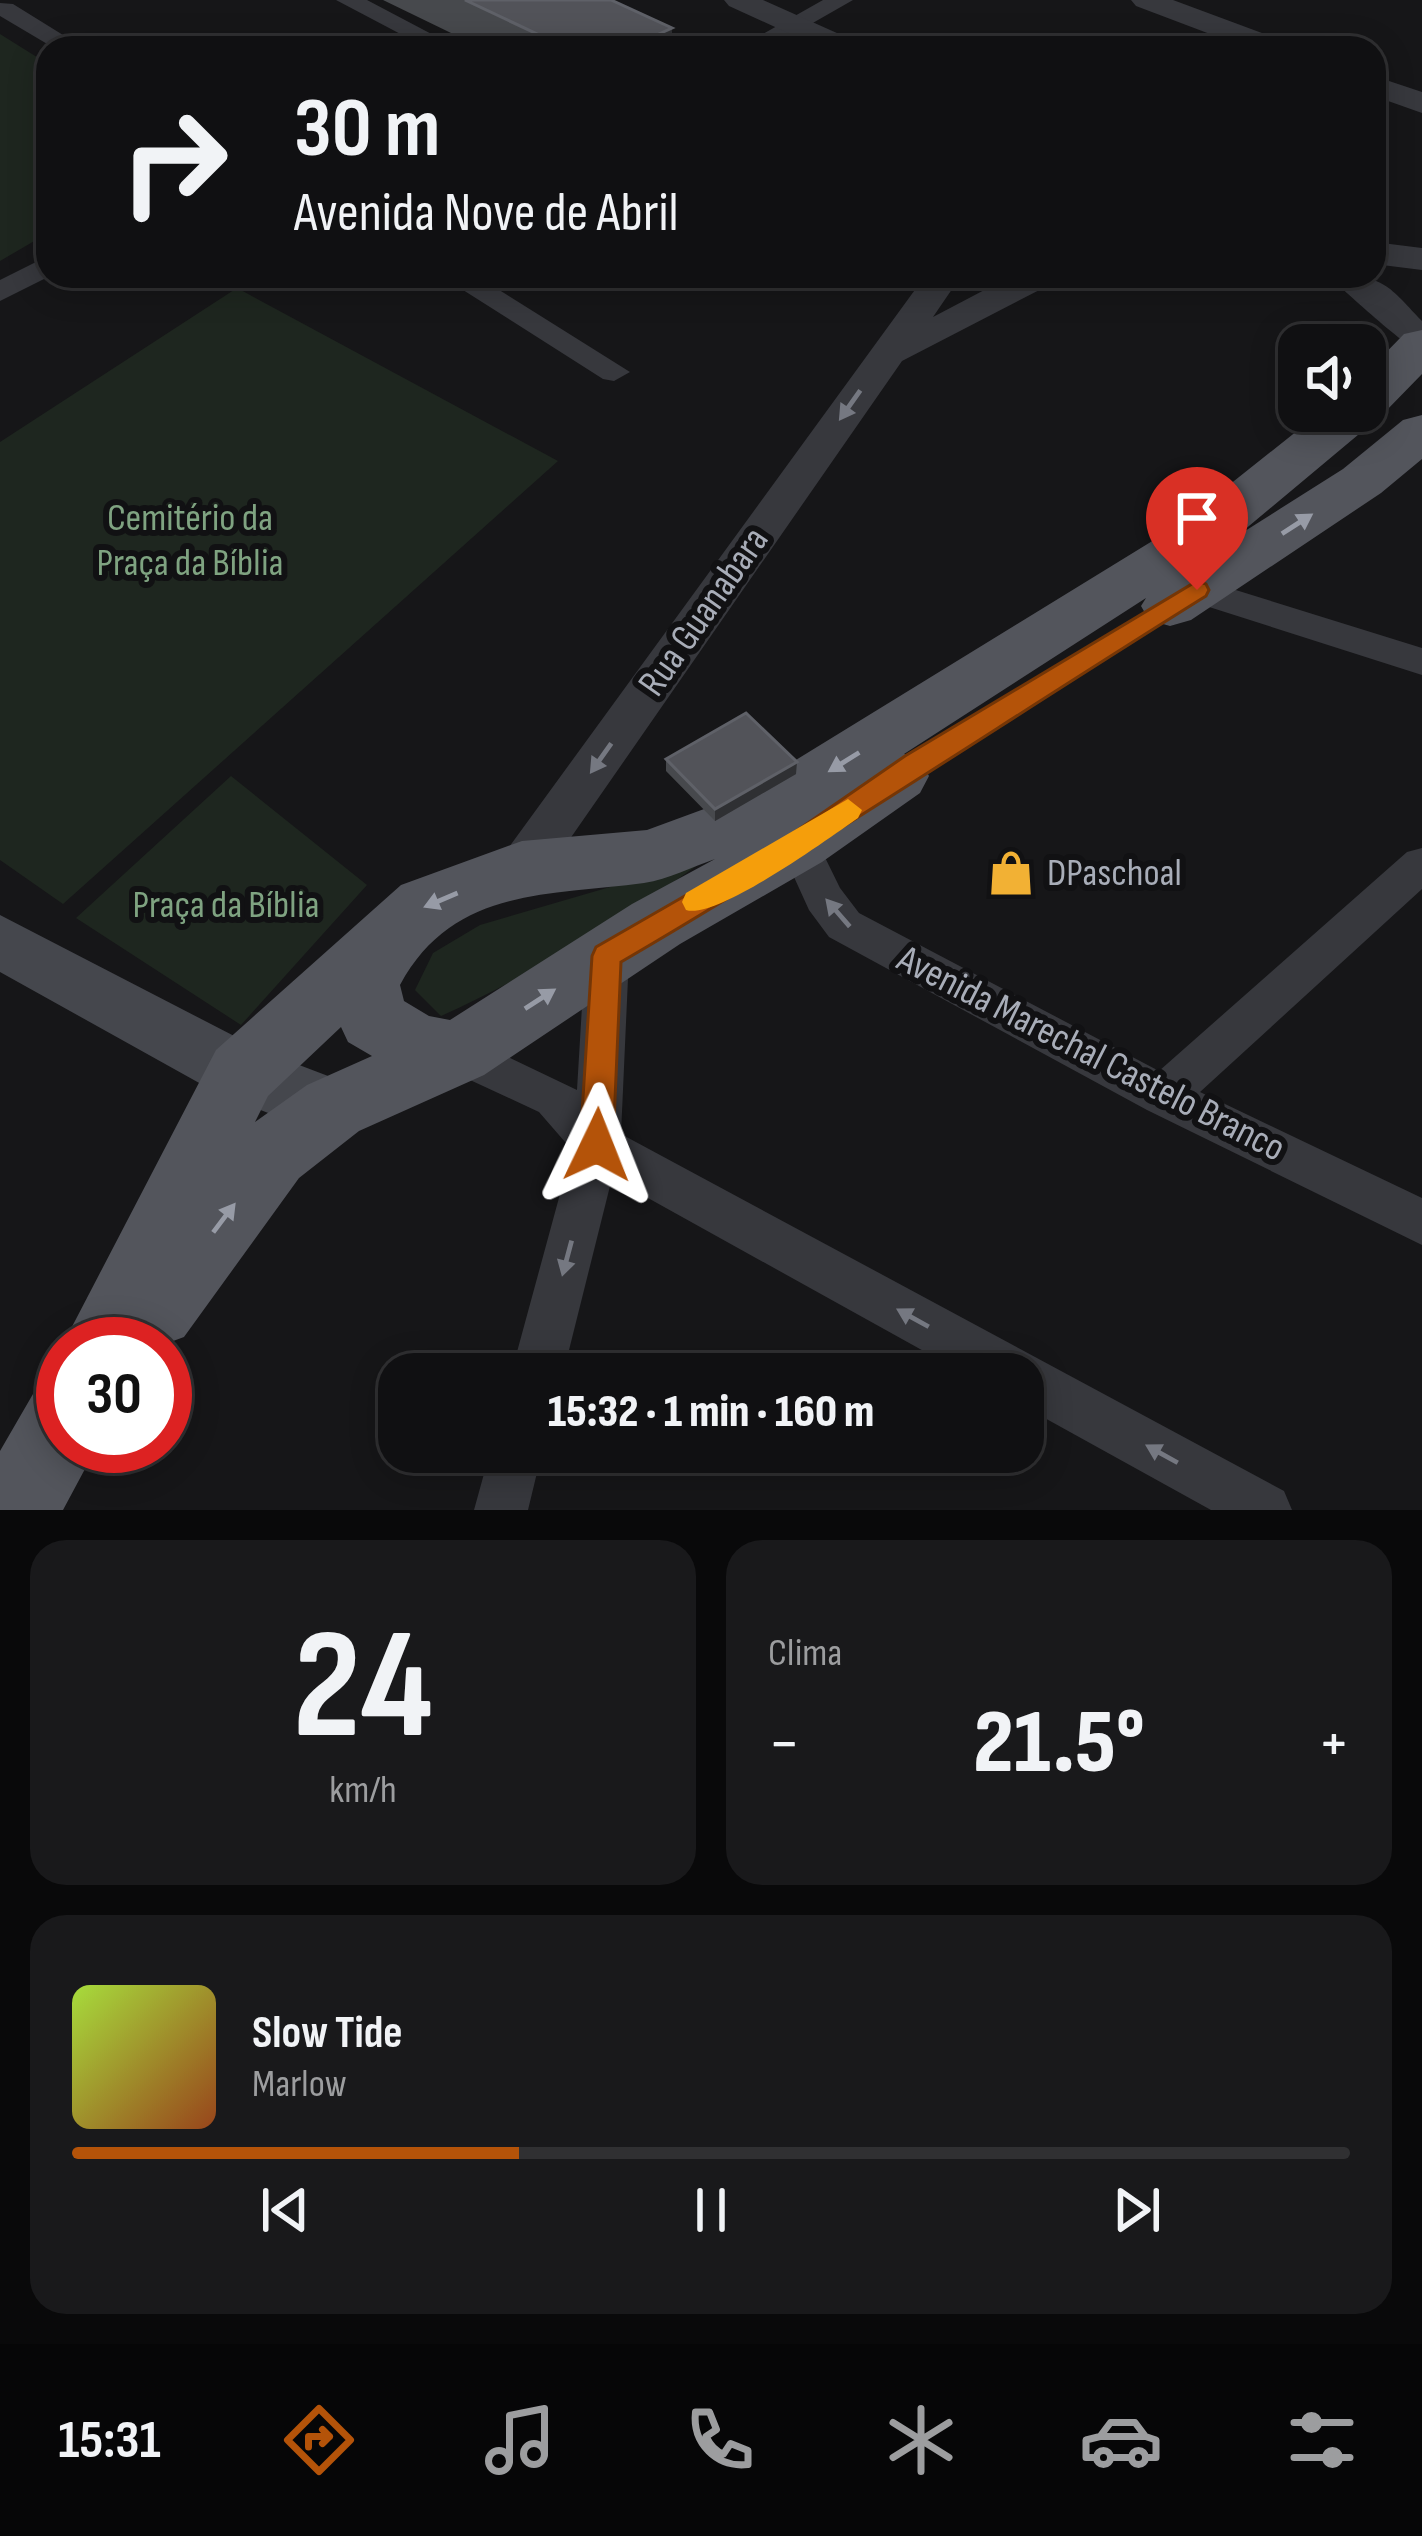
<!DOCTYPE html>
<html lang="pt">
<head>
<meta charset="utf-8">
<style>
	body { margin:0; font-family:"Sofia Sans Condensed",sans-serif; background:#19191b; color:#f1f3f6; height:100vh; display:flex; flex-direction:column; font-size:45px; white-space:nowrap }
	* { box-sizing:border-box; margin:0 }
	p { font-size:39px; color:#9c9d9f }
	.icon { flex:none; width:66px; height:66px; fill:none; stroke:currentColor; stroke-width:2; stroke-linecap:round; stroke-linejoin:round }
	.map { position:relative; height:1510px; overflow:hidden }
	.details { display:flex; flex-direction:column; gap:30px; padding:30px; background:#09090a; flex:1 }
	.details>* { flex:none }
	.guide { position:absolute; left:36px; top:36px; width:1350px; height:252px; border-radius:36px; box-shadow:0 6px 30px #0003,0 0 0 3px #303032; background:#101012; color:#f1f3f6; overflow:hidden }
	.tools { position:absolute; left:1278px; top:324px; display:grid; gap:24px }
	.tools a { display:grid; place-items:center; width:108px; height:108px; border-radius:24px; background:#101012; box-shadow:0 6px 30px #0003,0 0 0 3px #303032; font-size:60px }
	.speed { position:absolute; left:36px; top:1317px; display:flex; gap:24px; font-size:60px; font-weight:700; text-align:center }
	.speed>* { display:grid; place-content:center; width:156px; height:156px; border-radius:50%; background:#101012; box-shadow:0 6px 30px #0003,0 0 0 3px #303032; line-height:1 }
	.speed .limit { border:18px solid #d22; background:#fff; color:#111 }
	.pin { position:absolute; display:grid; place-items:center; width:102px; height:102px; color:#fff; margin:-123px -51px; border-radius:50% 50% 50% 0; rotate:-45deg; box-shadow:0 0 12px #0007 }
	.pin .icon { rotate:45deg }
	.me { position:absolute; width:132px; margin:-66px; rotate:2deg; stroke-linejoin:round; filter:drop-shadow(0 0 9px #0008) }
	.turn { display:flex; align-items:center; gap:42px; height:252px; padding:0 60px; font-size:54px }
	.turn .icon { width:156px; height:156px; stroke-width:2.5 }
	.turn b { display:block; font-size:84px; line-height:102px }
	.big { font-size:90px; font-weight:800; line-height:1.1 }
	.details .widget { flex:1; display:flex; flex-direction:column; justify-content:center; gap:18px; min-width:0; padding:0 42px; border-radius:36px; background:#19191b }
	.details .dial { align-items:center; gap:0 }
	.dial b { font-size:156px; line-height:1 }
	.song { display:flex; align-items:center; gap:36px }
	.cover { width:144px; height:144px; border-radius:18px; background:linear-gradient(135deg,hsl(80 70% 55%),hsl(20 70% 35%)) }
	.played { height:12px; border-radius:6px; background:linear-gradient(90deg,#b45309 35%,#303032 35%) }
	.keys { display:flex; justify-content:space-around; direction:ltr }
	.heat { display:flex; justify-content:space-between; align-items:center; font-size:66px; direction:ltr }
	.details .tiles { flex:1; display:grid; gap:30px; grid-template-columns:1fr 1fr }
	.widget:last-child { grid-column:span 2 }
	.trip { position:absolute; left:378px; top:1353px; width:666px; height:120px; border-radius:36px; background:#101012; box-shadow:0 6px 30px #0003,0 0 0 3px #303032; font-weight:800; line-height:120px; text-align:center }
	.tab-bar { display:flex; height:192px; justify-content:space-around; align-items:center; background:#060607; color:#9c9d9f }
	.tab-bar .icon { width:84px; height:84px }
	.tab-bar .current { color:#b45309 }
	.tab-bar b { font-size:54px; color:#f1f3f6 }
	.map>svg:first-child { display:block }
	.green { fill:#1e261f }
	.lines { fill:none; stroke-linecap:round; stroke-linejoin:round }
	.minor { fill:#37383d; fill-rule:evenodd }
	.tertiary { fill:#37383d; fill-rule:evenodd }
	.secondary { fill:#45474d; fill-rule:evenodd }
	.primary { fill:#53555c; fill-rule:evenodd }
	.wall { fill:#47494d }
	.shaded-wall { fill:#2f3033 }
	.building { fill:#525359; stroke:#5f6168; stroke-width:3 }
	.oneway { fill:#757881 }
	.oneway2 { fill:#979ba6 }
	.route { fill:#b45309; stroke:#753606; stroke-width:3 }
	.slow { fill:#f59e0b }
	.labels { text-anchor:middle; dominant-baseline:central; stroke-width:12; stroke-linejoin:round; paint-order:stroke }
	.park-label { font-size:39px; fill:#7fa381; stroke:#111113 }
	.street-label { font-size:39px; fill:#a8adb8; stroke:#111113 }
	.poi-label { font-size:39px; fill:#a8adb8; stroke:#111113; text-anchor:start }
</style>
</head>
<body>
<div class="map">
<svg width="1422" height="1510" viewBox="0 0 1422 1510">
	<rect width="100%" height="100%" fill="#161618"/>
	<path class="green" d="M0,34L48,64V233L0,261Z
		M237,288L558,461L63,904L0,860V442Z
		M231,776L367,885L241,1025L76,918Z
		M706,859C621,920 536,973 441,1016L415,990L433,953L480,925Z"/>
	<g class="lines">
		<path class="minor" d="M336,0H367L458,48H427Z
			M823,0H853L769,48H738Z
			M0,3L13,4L84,48H54L0,16Z
			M48,256L50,276L0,301V280Z
			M441,276H477L630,372L614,381L603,379Z
			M1197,578L1422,648V675L1184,599L1179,590L1184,581Z
			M799,828L813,833L840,888L859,913L1159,1071L1407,852L1422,848V889L1200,1092L1422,1198V1245L1147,1110L829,937L809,910L779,844L785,833Z
			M607,938L622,943L629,956L621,1134L1284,1491L1292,1510H1211L1023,1406V1374H965L612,1178L563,1374H511L572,1150L539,1112L442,1067L436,1053L442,1039L458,1033L577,1090L585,956L592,943Z
			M490,1452H542L528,1510H474Z"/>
		<path class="tertiary" d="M724,0H763L857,42L861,48H821L729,6Z
			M1131,0H1173L1286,42L1290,48H1247L1136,6Z
			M1374,76L1422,92V113L1374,96Z
			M1374,242L1422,248V270L1374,264Z
			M925,276H961L933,317L1011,276H1056L1051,284L902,361L540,882L522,888L504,882L497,868L504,854Z
			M1330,276C1384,276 1385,282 1422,321V354C1413,352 1337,286 1330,276Z"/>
		<path class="secondary" d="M0,915L265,1052L357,1087L367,1108L357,1129L333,1138L219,1094L0,972Z"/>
		<path class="primary" d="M1422,330V374L1383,414L1237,536L1343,469L1403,420L1422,415V459L1381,493L1191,620L1170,626L1149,620L1141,606L1146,598L904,754L920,759L929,776L920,793L822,862L680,944L484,1075L359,1131L299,1178L184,1337L165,1344H63L216,1050L401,885L522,841L647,830L734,798L1180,524L1322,411H1365V374L1404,334ZM715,859L632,904L450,1020L429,1016L404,1001L400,985C453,887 548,896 644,883C669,879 692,867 715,859ZM341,1027L348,1042L372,1056L307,1085L255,1122L268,1096Z
			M63,1382V1446H96L93,1454L63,1510H0V1451L33,1394Z"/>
	</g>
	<path class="wall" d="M383,0H611L672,48H482Z
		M666,759L796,774L715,821L666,771Z"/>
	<path class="shaded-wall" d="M672,28V48H628Z
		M797,762L796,774L715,821V809Z"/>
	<path class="building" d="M465,0H611L672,28L628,48H567Z
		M746,713L797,762L715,809L666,759Z"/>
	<defs><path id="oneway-solid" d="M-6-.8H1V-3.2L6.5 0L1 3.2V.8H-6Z" transform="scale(3)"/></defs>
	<g class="oneway">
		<use href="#oneway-solid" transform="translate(850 405) rotate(125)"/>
		<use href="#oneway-solid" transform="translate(601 758) rotate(125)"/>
		<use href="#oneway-solid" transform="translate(838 913) rotate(-131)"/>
		<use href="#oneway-solid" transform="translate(567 1258) rotate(105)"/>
		<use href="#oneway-solid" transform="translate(913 1318) rotate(-151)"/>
		<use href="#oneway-solid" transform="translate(1162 1454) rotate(-151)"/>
	</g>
	<g class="oneway2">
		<use href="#oneway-solid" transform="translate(1297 524) rotate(-33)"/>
		<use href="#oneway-solid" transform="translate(844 762) rotate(148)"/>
		<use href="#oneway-solid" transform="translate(441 900) rotate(157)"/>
		<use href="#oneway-solid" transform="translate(540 999) rotate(-33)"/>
		<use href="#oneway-solid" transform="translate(224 1218) rotate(-53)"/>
	</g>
	<path class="route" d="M1197,581L1206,584L1209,590L1206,596C1010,718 820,846 621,962L613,1145L608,1156L597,1160L585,1156L580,1145L592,956L596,947L789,836L905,756Z"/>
	<path class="slow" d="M848,799L862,810L858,818C829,838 717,920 686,910L682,902L686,893Z"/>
	<defs>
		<g id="shop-bare" transform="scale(3.6)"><path d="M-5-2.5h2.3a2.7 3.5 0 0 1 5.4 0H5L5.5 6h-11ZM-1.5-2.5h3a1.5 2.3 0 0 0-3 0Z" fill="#f2b134" stroke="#111113" stroke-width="2.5" paint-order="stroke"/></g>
	</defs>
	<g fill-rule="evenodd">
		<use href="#shop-bare" x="1011" y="873"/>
	</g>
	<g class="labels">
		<g class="park-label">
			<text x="190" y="518">Cemitério da<tspan x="190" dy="45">Praça da Bíblia</tspan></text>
			<text x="226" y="905">Praça da Bíblia</text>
		</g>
		<g class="street-label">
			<text transform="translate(704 612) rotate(-55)">Rua Guanabara</text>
			<text transform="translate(1091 1054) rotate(27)">Avenida Marechal Castelo Branco</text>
		</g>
		<g class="poi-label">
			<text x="1047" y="873">DPaschoal</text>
		</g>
	</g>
</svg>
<div class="tools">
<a><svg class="icon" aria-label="sound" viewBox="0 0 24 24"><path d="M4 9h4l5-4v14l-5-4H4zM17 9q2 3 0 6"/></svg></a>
</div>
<div class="speed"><div class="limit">30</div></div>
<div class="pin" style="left:1197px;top:590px;background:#d93025"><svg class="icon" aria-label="arrive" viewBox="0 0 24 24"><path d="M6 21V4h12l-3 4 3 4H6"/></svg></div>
<svg class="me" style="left:597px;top:1145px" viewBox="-20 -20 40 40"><path d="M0-17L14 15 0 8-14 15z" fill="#b45309" stroke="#fff" stroke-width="4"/></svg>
<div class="trip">15:32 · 1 min · 160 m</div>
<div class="guide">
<div class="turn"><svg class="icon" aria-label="right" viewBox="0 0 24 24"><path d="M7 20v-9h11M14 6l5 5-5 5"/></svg><div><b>30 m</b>Avenida Nove de Abril</div></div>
</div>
</div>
<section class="details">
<div class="tiles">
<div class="widget dial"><b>24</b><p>km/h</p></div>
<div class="widget"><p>Clima</p>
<div class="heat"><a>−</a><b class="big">21.5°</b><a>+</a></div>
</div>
<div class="widget">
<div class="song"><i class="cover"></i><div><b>Slow Tide</b><p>Marlow</p></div></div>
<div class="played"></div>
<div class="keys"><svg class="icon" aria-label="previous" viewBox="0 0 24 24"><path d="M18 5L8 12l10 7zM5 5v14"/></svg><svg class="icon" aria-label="pause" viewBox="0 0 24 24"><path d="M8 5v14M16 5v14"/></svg><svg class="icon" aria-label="next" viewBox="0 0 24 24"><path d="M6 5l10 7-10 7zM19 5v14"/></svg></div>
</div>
</div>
</section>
<nav class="tab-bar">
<b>15:31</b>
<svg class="icon current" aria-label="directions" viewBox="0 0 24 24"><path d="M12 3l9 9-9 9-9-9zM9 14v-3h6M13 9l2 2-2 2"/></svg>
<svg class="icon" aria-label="music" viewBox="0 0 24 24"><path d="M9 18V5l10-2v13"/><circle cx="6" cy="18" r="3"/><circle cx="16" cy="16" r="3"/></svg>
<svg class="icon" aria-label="phone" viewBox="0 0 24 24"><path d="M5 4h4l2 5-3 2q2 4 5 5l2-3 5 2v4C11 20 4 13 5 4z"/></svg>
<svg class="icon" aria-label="climate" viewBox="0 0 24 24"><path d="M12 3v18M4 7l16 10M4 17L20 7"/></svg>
<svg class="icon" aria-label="car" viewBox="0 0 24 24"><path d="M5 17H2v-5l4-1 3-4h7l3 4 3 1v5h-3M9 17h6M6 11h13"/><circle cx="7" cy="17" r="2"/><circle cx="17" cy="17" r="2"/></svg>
<svg class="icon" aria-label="filters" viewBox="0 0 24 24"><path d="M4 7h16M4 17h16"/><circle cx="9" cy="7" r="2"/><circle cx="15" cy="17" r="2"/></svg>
</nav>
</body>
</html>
